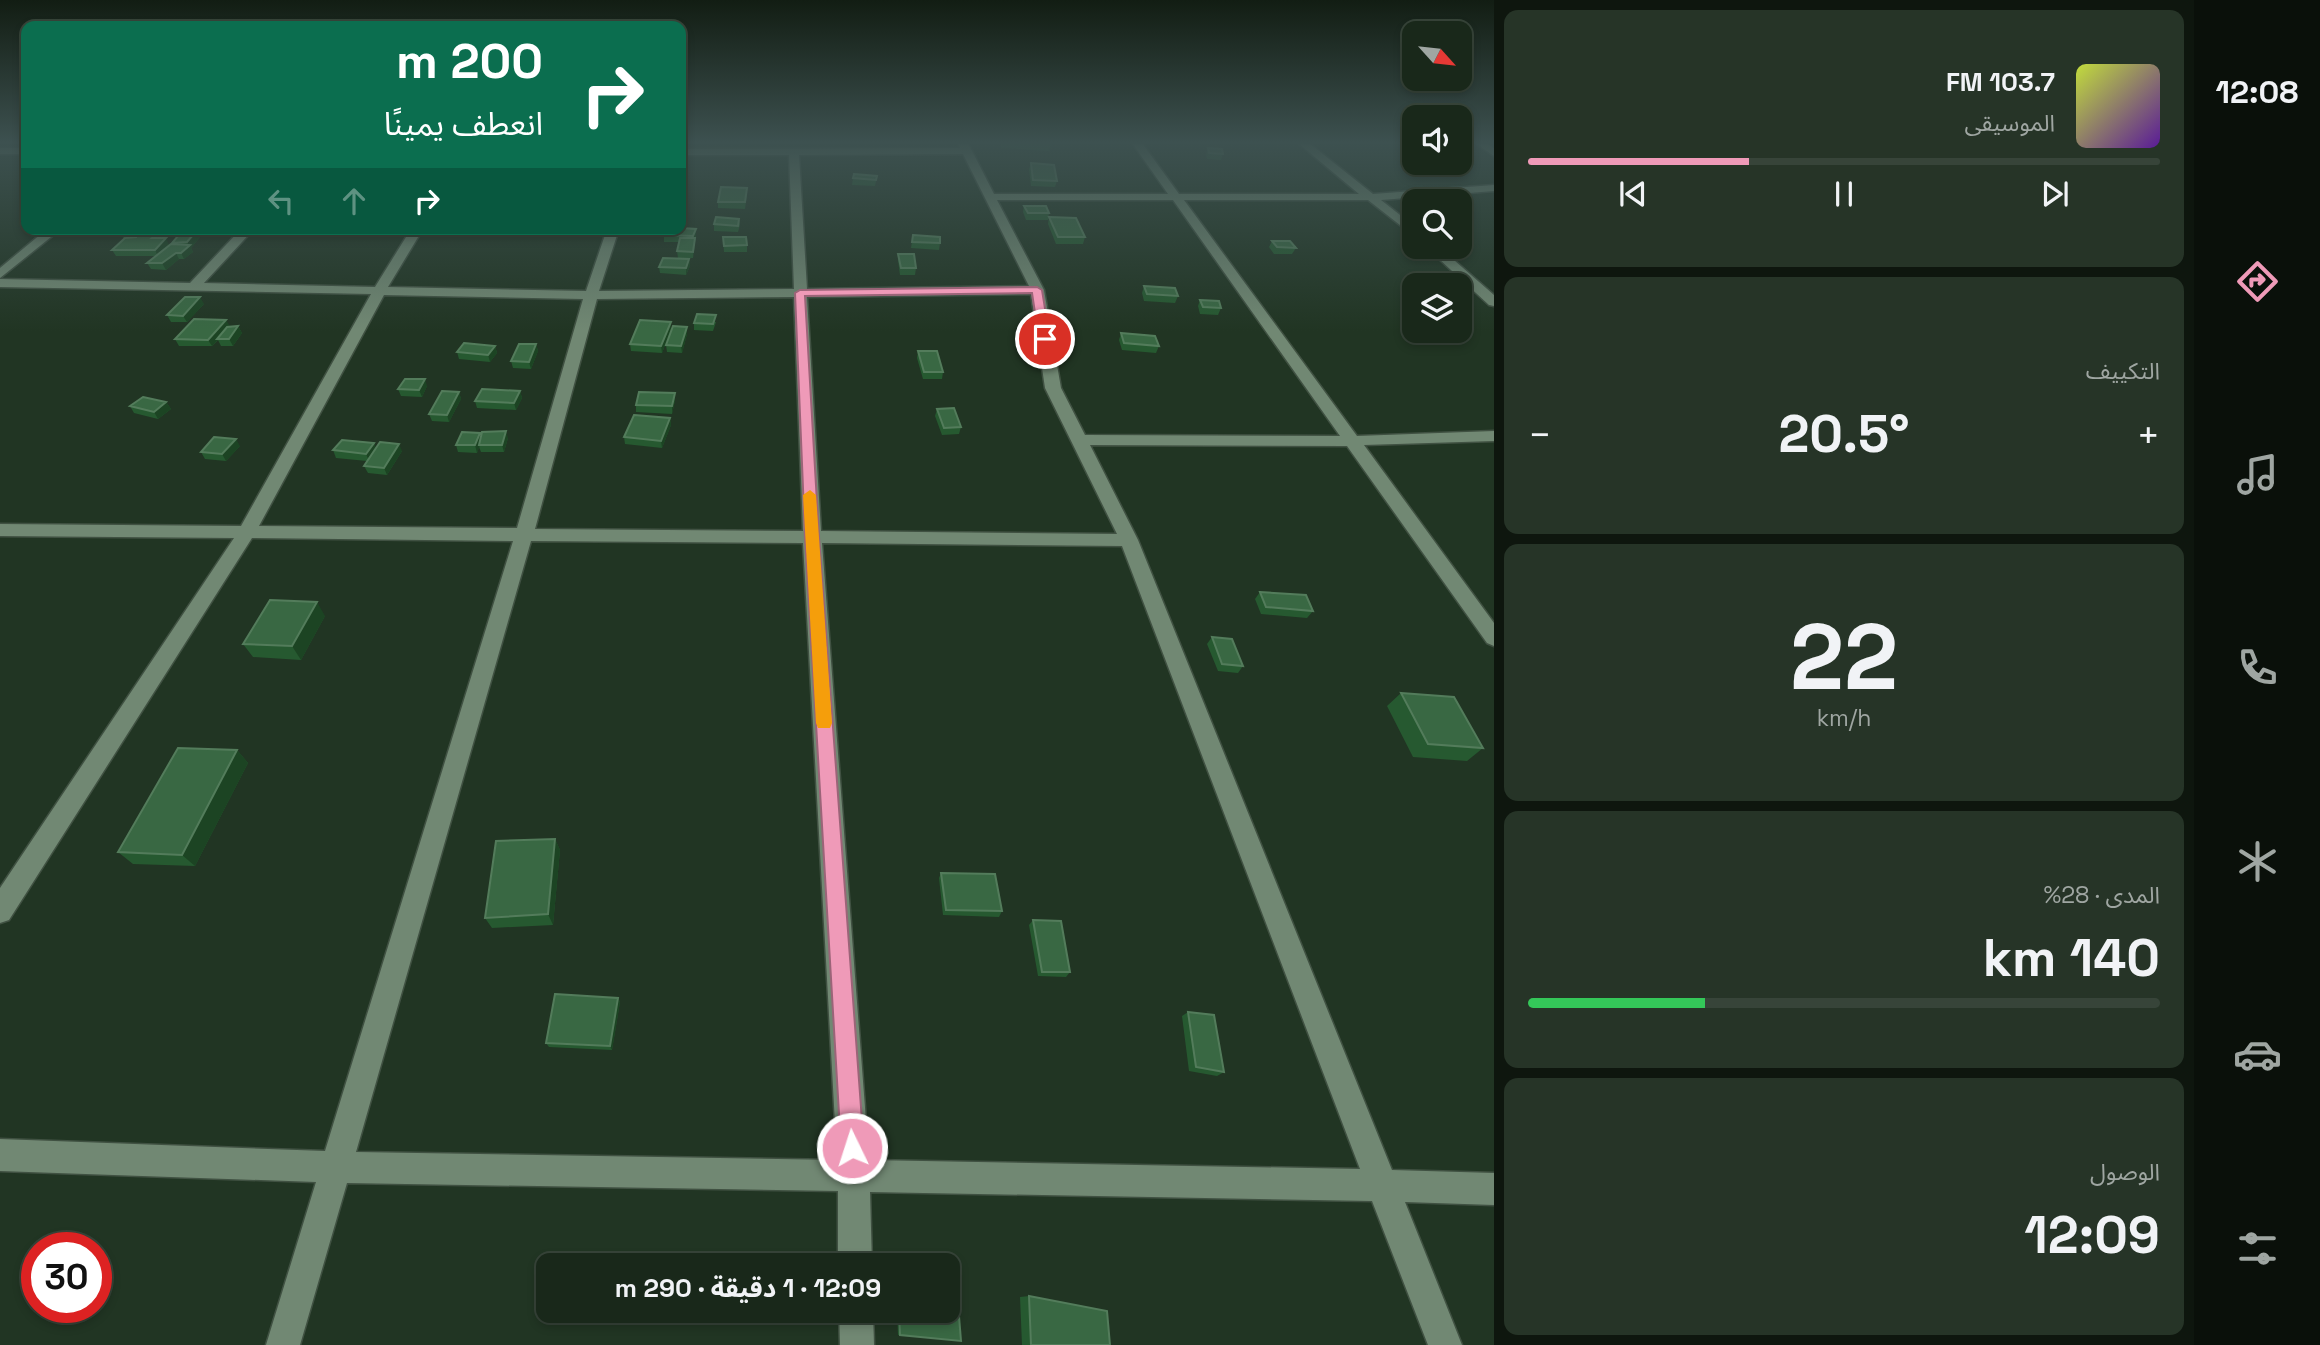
<!DOCTYPE html>
<html lang="ar">
<head>
<meta charset="utf-8">
<style>
	body { margin:0; font-family:"Space Grotesk","Noto Sans Arabic",sans-serif; background:#263427; color:#f1f3f6; direction:rtl; height:100vh; display:flex; flex-direction:column; font-size:26px; white-space:nowrap }
	* { box-sizing:border-box; margin:0 }
	p { font-size:23px; color:#9fa6a2 }
	.icon { flex:none; width:38px; height:38px; fill:none; stroke:currentColor; stroke-width:2; stroke-linecap:round; stroke-linejoin:round }
	.map { position:relative; flex:1; overflow:hidden; direction:ltr }
	.sheet { display:flex; flex-direction:column; gap:10px; padding:10px; background:#0e160e; width:700px }
	.sheet>* { flex:none }
	.hud { position:absolute; left:21px; top:21px; width:665px; height:214px; border-radius:14px; box-shadow:0 4px 10px #0003,0 0 0 2px #374439; direction:rtl; background:#0b6e4f; color:#fff; overflow:hidden }
	.needle { width:46px; rotate:117deg }
	.fabs { position:absolute; left:1402px; top:21px; display:grid; gap:14px }
	.fabs a { display:grid; place-items:center; width:70px; height:70px; border-radius:14px; background:#19281a; box-shadow:0 4px 10px #0003,0 0 0 2px #374439; font-size:35px }
	.speed { position:absolute; left:21px; top:1232px; display:flex; gap:14px; font-size:35px; font-weight:700; text-align:center }
	.speed>* { display:grid; place-content:center; width:91px; height:91px; border-radius:50%; background:#19281a; box-shadow:0 4px 10px #0003,0 0 0 2px #374439; line-height:1 }
	.speed .limit { border:10px solid #d22; background:#fff; color:#111 }
	.pin { position:absolute; display:grid; place-items:center; width:60px; height:60px; color:#fff; margin:-30px; border:4px solid #fff; border-radius:50%; box-shadow:0 2px 7px #0007 }
	.me { position:absolute; width:77px; margin:-38px; rotate:356deg; stroke-linejoin:round; filter:drop-shadow(0 0 5px #0008) }
	.turn { display:flex; align-items:center; gap:24px; height:147px; padding:0 28px; font-size:32px }
	.turn .icon { width:91px; height:91px; stroke-width:2.5 }
	.turn b { display:block; font-size:49px; line-height:60px }
	.lanes { display:flex; align-items:center; height:66px; padding:0 28px; background:#0003; justify-content:center; gap:35px; direction:ltr }
	.lanes .off { opacity:.35 }
	.big { font-size:52px; font-weight:700; line-height:1.1 }
	.sheet .tile { flex:1; display:flex; flex-direction:column; justify-content:center; gap:10px; min-width:0; padding:0 24px; border-radius:14px; background:#263427 }
	.sheet .dial { align-items:center; gap:0 }
	.dial b { font-size:91px; line-height:1 }
	.song { display:flex; align-items:center; gap:21px }
	.cover { width:84px; height:84px; border-radius:10px; background:linear-gradient(135deg,hsl(70 70% 55%),hsl(270 70% 35%)) }
	.played { height:7px; border-radius:4px; background:linear-gradient(90deg,#ef9ab8 35%,#374439 35%) }
	.keys { display:flex; justify-content:space-around; direction:ltr }
	.heat { display:flex; justify-content:space-between; align-items:center; font-size:38px; direction:ltr }
	.charge { height:10px; border-radius:5px; background:linear-gradient(90deg,#34c759 28%,#374439 0) }
	.trip { position:absolute; left:536px; top:1253px; width:424px; height:70px; border-radius:14px; background:#19281a; box-shadow:0 4px 10px #0003,0 0 0 2px #374439; font-weight:700; line-height:70px; text-align:center; direction:rtl }
	main { display:flex; flex:1; min-height:0 }
	.dock { display:flex; flex-direction:column; width:126px; justify-content:space-around; align-items:center; background:#0a100a; color:#9fa6a2 }
	.dock .icon { width:49px; height:49px }
	.dock .active { color:#ef9ab8 }
	.dock b { font-size:32px; color:#f1f3f6 }
	.map>svg:first-child { display:block }
	.lines { fill:none; stroke-linecap:round; stroke-linejoin:round }
	.minor-casing { stroke:#405142; stroke-width:3 }
	.minor { fill:#718873; fill-rule:evenodd }
	.wall { fill:#265930 }
	.shaded-wall { fill:#1c4423 }
	.building { fill:#396843; stroke:#537c5b; stroke-width:2 }
	.route { fill:#ef9ab8; stroke:#9b6478; stroke-width:2 }
	.slow { fill:#f59e0b }
</style>
</head>
<body>
<main>
<nav class="dock">
<b>12:08</b>
<svg class="icon active" aria-label="directions" viewBox="0 0 24 24"><path d="M12 3l9 9-9 9-9-9zM9 14v-3h6M13 9l2 2-2 2"/></svg>
<svg class="icon" aria-label="music" viewBox="0 0 24 24"><path d="M9 18V5l10-2v13"/><circle cx="6" cy="18" r="3"/><circle cx="16" cy="16" r="3"/></svg>
<svg class="icon" aria-label="phone" viewBox="0 0 24 24"><path d="M5 4h4l2 5-3 2q2 4 5 5l2-3 5 2v4C11 20 4 13 5 4z"/></svg>
<svg class="icon" aria-label="climate" viewBox="0 0 24 24"><path d="M12 3v18M4 7l16 10M4 17L20 7"/></svg>
<svg class="icon" aria-label="car" viewBox="0 0 24 24"><path d="M5 17H2v-5l4-1 3-4h7l3 4 3 1v5h-3M9 17h6M6 11h13"/><circle cx="7" cy="17" r="2"/><circle cx="17" cy="17" r="2"/></svg>
<svg class="icon" aria-label="filters" viewBox="0 0 24 24"><path d="M4 7h16M4 17h16"/><circle cx="9" cy="7" r="2"/><circle cx="15" cy="17" r="2"/></svg>
</nav>
<section class="sheet">
<div class="tile">
<div class="song"><i class="cover"></i><div><b>103.7 FM</b><p>الموسيقى</p></div></div>
<div class="played"></div>
<div class="keys"><svg class="icon" aria-label="previous" viewBox="0 0 24 24"><path d="M18 5L8 12l10 7zM5 5v14"/></svg><svg class="icon" aria-label="pause" viewBox="0 0 24 24"><path d="M8 5v14M16 5v14"/></svg><svg class="icon" aria-label="next" viewBox="0 0 24 24"><path d="M6 5l10 7-10 7zM19 5v14"/></svg></div>
</div>
<div class="tile"><p>التكييف</p>
<div class="heat"><a>−</a><b class="big">20.5°</b><a>+</a></div>
</div>
<div class="tile dial"><b>22</b><p>km/h</p></div>
<div class="tile"><p>المدى · 28%</p><b class="big">140 km</b><div class="charge"></div></div>
<div class="tile"><p>الوصول</p><b class="big">12:09</b></div>
</section>
<div class="map">
<svg width="1494" height="1345" viewBox="0 0 1494 1345">
	<rect width="100%" height="100%" fill="#213523"/>
	<g class="lines">
		<g class="minor-casing">
			<path id="minor" d="M958,143H968L994,194H1168L1132,143H1142L1179,194H1359L1298,143H1309L1373,194L1494,185V191L1381,200L1414,226V236L1368,200H1184L1357,436L1494,431V441L1364,445L1494,623V646L1487,643L1347,446L1090,445L1138,540L1392,1170L1494,1173V1205L1405,1202L1462,1345H1428L1372,1201L870,1192L872,1265H838V1191L347,1183L300,1345H266L316,1182L0,1171V1139L325,1151L513,541L252,538L9,920L0,923V888L234,538L0,536V524L241,526L371,294L0,287V279L190,283L241,229H254L204,283L375,287L411,229H423L388,287L586,291L607,229H619L599,291L794,289L789,155H681V149L960,148ZM963,154L1029,286L807,289L799,155ZM997,200H1173L1340,436L1085,435L1061,388L1044,290ZM1031,294L1045,388L1117,534L821,531L807,297ZM384,295L583,299L517,528L259,526ZM794,297L803,531L535,529L597,299ZM531,541L803,543L837,1160L356,1152ZM822,543L1122,546L1360,1169L869,1160Z
				M1475,143H1486L1494,148V156Z
				M0,148H26V154H0Z
				M47,229H61L0,278V268Z
				M1426,247H1439L1494,295V306L1489,305Z
				M839,1311H873L874,1345H840Z"/>
		</g>
		<use href="#minor" class="minor"/>
	</g>
	<path class="wall" d="M1001,143H1052L1049,151L1001,148Z
		M1256,143H1282V144Z
		M1208,148L1223,154L1221,160L1207,159L1206,154Z
		M1031,163L1057,181L1055,187L1031,186L1029,169Z
		M877,176L875,186L852,185L853,178Z
		M747,194L745,209L718,208V202Z
		M1024,206L1049,213L1048,220H1026L1023,212Z
		M1049,217L1085,237L1083,244H1056L1048,224Z
		M739,219L740,225L738,232L714,231V224Z
		M682,220V228L696,229V235L693,258H678L677,251L679,242H664V235Z
		M107,229H148L165,236L163,238L169,245L173,244L172,243L201,236L191,248L193,252L184,259H179L166,270L151,269L147,263L155,256H116L112,250L124,239L122,236L127,233L109,232Z
		M323,229H357L351,235H325Z
		M913,235L940,243L939,250L911,248Z
		M723,237L747,245V252H724Z
		M1272,241L1296,248L1292,254H1274L1269,247Z
		M898,254L916,268L915,275H900L898,260Z
		M689,259L690,266L686,275L660,273L659,267Z
		M1144,286L1178,296L1175,303L1144,301L1142,293Z
		M1200,300L1221,308L1218,315L1200,314L1198,306Z
		M204,304L187,322H171L167,315Z
		M671,322V329L662,353L631,351L630,344Z
		M716,322L713,331L694,330V323Z
		M230,326H238L242,333L233,346H221L218,340L212,346H179L175,339Z
		M687,327V334L682,353L667,352L666,345Z
		M1121,333L1159,346L1156,353L1122,350L1119,340Z
		M536,344L538,351L531,369L513,368L511,361Z
		M495,346L497,353L490,362L459,359L457,352Z
		M918,351L943,372L942,379H923L917,358Z
		M427,386L422,397L401,396L398,389Z
		M520,391L522,398L516,410L477,408L475,401Z
		M459,392L461,399L449,422L432,421L429,414Z
		M675,393V400L672,414L636,412V405Z
		M166,402L171,409L158,419L134,413L130,406Z
		M937,409L961,427L959,434L942,435L935,416Z
		M670,418L671,425L662,448L625,444L624,437Z
		M481,436L508,438L504,452H481L479,447L477,453L458,452L456,445Z
		M374,443L376,449L402,451L387,475L368,473L364,466L367,461L336,458L333,450Z
		M240,446L226,461L205,459L201,452Z
		M1260,592L1313,611L1307,618L1261,614L1255,599Z
		M325,616L301,660L253,657L243,644Z
		M1212,637L1243,666L1238,673L1218,671L1207,644Z
		M1401,693L1483,748L1467,761L1413,757L1387,706Z
		M237,750L248,763L195,866L133,864L118,852Z
		M555,839L560,850L553,925L492,928L485,918Z
		M941,873L1002,911L999,917L943,915L939,878Z
		M1033,920L1070,972L1066,977L1038,976L1029,925Z
		M618,998L620,1002L612,1050L549,1047L546,1043Z
		M1188,1012L1224,1072L1217,1076L1189,1071L1182,1016Z
		M1029,1296L1110,1345H1022L1020,1297Z
		M897,1311H947L961,1341L898,1335Z"/>
	<path class="shaded-wall" d="M198,229L201,236L191,248L193,252L184,259L181,253L189,246L187,242Z
		M349,229H357L351,235Z
		M696,229V235L693,258V236Z
		M162,230L165,236L155,245L152,238Z
		M166,238L169,245L158,256L155,250Z
		M176,253L179,259L166,270L162,263Z
		M689,259L690,266L686,275V268Z
		M200,297L204,304L187,322L183,316Z
		M226,320L230,326L212,346L208,340Z
		M671,322V329L662,353L661,346Z
		M238,326L242,333L233,346L229,339Z
		M687,327V334L682,353L681,346Z
		M536,344L538,351L531,369L529,362Z
		M495,346L497,353L490,362L488,355Z
		M425,379L427,386L422,397L419,390Z
		M520,391L522,398L516,410L514,403Z
		M459,392L461,399L449,422L447,415Z
		M675,393V400L672,414V406Z
		M166,402L171,409L158,419L154,412Z
		M670,418L671,425L662,448L661,441Z
		M506,431L508,438L504,452L502,445Z
		M480,433L482,440L477,453L475,445Z
		M236,439L240,446L226,461L222,454Z
		M374,443L377,451L369,461L366,454Z
		M399,444L402,451L387,475L384,468Z
		M317,602L325,616L301,660L292,646Z
		M237,750L248,763L195,866L182,855Z
		M555,839L560,850L553,925L548,914Z
		M618,998L620,1002L612,1050L610,1046Z"/>
	<path class="building" d="M1208,148L1222,149L1223,154L1209,153Z
		M1031,163L1054,165L1057,181L1033,180Z
		M854,174L877,176L876,180L853,178Z
		M721,187L747,188L745,202H718Z
		M1024,206H1046L1049,213H1028Z
		M716,217L739,219L738,226L714,224Z
		M1049,217L1076,218L1085,237H1058Z
		M681,228L696,229L693,236L664,235L665,229H681Z
		M132,229L162,230L152,238H166L155,250H112L125,238L137,237L122,236Z
		M198,229L187,242L172,243L183,230Z
		M913,235L940,237V243L912,242Z
		M723,237H746L747,245L724,246Z
		M680,238H695L693,252L677,251Z
		M1272,241H1290L1296,248L1277,247Z
		M171,244L190,245L181,253H176L162,263H147Z
		M898,254H914L916,268H901Z
		M663,258L689,259L686,268L659,267Z
		M1144,286L1175,288L1178,296L1147,294Z
		M185,297H200L183,316L167,315Z
		M1200,300L1219,301L1221,308L1203,307Z
		M697,314L716,315L713,324L694,323Z
		M194,319L226,320L208,340L175,339Z
		M640,320L671,322L661,346L630,344Z
		M238,326L229,339H217L227,327Z
		M673,326L687,327L681,346L666,345Z
		M1121,333L1155,336L1159,346L1124,343Z
		M464,343L495,346L488,355L457,352Z
		M519,344H536L529,362L511,361Z
		M918,351H937L943,372H924Z
		M405,379H425L419,390L398,389Z
		M482,389L520,391L514,403L475,401Z
		M442,391L459,392L447,415L429,414Z
		M639,392L675,393L672,406L636,405Z
		M143,397L166,402L154,412L130,406Z
		M954,408L961,427L944,428L937,409Z
		M634,415L670,418L661,441L624,437Z
		M506,431L502,445H479L482,432Z
		M462,432L480,433L475,445H456Z
		M214,437L236,439L222,454L201,452Z
		M342,440L374,443L366,454L333,450Z
		M380,442L399,444L384,468L364,466Z
		M1260,592L1306,595L1313,611L1266,607Z
		M270,600L317,602L292,646L243,644Z
		M1212,637L1232,639L1243,666L1222,664Z
		M1401,693L1454,697L1483,748L1428,744Z
		M178,748L237,750L182,855L118,852Z
		M555,839L548,914L485,918L496,841Z
		M941,873L995,874L1002,911L946,910Z
		M1033,920L1061,921L1070,972H1042Z
		M555,994L618,998L610,1046L546,1043Z
		M1188,1012L1214,1015L1224,1072L1196,1067Z
		M947,1278L956,1279L961,1341L900,1335L899,1311H947Z
		M1029,1296L1107,1311L1110,1345H1031Z"/>
	<linearGradient id="sky" x2="0" y2="1"><stop stop-color="#121d13"/><stop offset="0.43" stop-color="#3d5150"/><stop offset="1" stop-color="#3d5150" stop-opacity="0"/></linearGradient>
	<rect width="1494" height="331" fill="url(#sky)"/>
	<path class="route" d="M1037,287L1042,290L1050,339L1045,342L1039,339L1032,293L805,296L819,537L864,1148L861,1157L852,1160L844,1157L841,1148L805,537L795,293L800,290Z"/>
	<path class="slow" d="M810,490L816,495L832,723L830,728H818L816,723L803,495Z"/>
</svg>
<div class="fabs">
<a><svg class="needle" viewBox="-14 -14 28 28"><path d="M0-13l5 13h-10z" fill="#e53935"/><path d="M0 13l5-13h-10z" fill="#9fa6a2"/></svg></a>
<a><svg class="icon" aria-label="sound" viewBox="0 0 24 24"><path d="M4 9h4l5-4v14l-5-4H4zM17 9q2 3 0 6"/></svg></a>
<a><svg class="icon" aria-label="search" viewBox="0 0 24 24"><circle cx="10" cy="10" r="6"/><path d="M15 15l6 6"/></svg></a>
<a><svg class="icon" aria-label="layers" viewBox="0 0 24 24"><path d="M12 4l9 5-9 5-9-5zM3 14l9 5 9-5"/></svg></a>
</div>
<div class="speed"><div class="limit">30</div></div>
<div class="pin" style="left:1045px;top:339px;background:#d93025"><svg class="icon" aria-label="arrive" viewBox="0 0 24 24"><path d="M6 21V4h12l-3 4 3 4H6"/></svg></div>
<svg class="me" style="left:852px;top:1148px" viewBox="-20 -20 40 40"><circle r="17" fill="#ef9ab8" stroke="#fff" stroke-width="3"/><path d="M0-11L8 9 0 5-8 9z" fill="#fff"/></svg>
<div class="trip">12:09 · 1 دقيقة · 290 m</div>
<div class="hud">
<div class="turn"><svg class="icon" aria-label="right" viewBox="0 0 24 24"><path d="M7 20v-9h11M14 6l5 5-5 5"/></svg><div><b>200 m</b>انعطف يمينًا</div></div>
<div class="lanes"><svg class="icon off" aria-label="left" viewBox="0 0 24 24"><path d="M17 20v-9H6M10 6l-5 5 5 5"/></svg><svg class="icon off" aria-label="ahead" viewBox="0 0 24 24"><path d="M12 20V5M6 11l6-6 6 6"/></svg><svg class="icon" aria-label="right" viewBox="0 0 24 24"><path d="M7 20v-9h11M14 6l5 5-5 5"/></svg></div>
</div>
</div>
</main>
</body>
</html>
